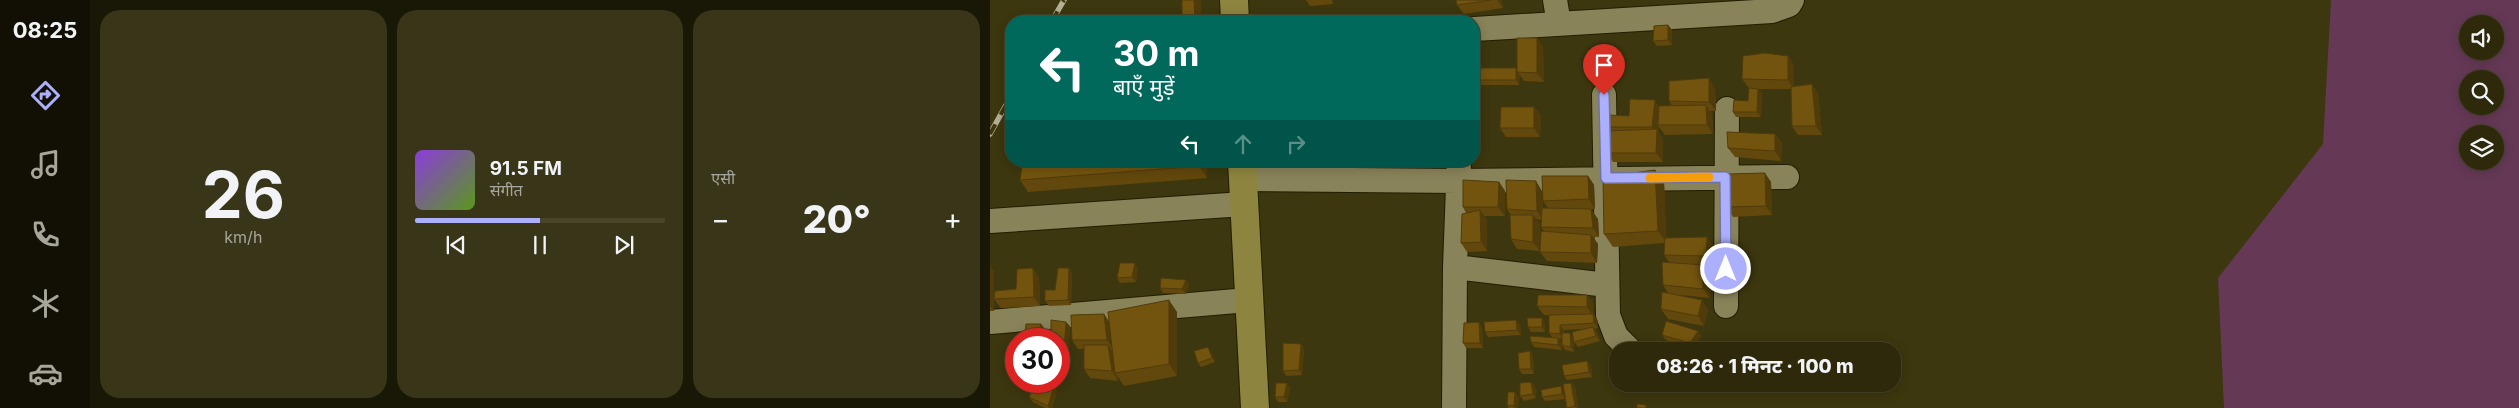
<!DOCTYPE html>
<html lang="hi">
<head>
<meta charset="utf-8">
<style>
	body { margin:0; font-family:Inter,"Noto Sans Devanagari",sans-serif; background:#393518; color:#f1f3f6; height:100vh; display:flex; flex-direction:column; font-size:19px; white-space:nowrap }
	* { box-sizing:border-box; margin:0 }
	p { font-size:16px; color:#a7a69c }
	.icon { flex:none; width:28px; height:28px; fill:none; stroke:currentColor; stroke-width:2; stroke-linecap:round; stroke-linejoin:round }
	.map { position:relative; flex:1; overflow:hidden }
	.details { display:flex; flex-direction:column; gap:10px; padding:10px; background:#191706; width:900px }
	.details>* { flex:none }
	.hud { position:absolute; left:15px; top:15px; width:475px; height:152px; border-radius:20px; box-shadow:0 2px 12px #0003,0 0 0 1px #48452b; background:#00695c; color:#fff; overflow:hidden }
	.tools { position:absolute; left:1469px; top:15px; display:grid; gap:10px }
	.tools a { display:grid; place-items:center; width:45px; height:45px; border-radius:50%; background:#2d290a; box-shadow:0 2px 12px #0003,0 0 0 1px #48452b; font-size:25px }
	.speed { position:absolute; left:15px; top:328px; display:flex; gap:10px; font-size:25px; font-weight:700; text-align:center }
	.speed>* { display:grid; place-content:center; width:65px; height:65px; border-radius:50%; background:#2d290a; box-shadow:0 2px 12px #0003,0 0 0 1px #48452b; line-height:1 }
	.speed .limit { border:8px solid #d22; background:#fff; color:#111 }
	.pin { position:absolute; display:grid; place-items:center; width:42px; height:42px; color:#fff; margin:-51px -21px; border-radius:50% 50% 50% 0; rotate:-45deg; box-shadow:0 0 5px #0007 }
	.pin .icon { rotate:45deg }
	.me { position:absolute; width:55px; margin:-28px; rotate:0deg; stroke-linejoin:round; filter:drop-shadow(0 0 4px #0008) }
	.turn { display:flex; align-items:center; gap:18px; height:105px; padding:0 25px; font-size:22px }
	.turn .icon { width:65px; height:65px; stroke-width:2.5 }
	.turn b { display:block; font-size:35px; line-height:42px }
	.lanes { display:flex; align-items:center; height:48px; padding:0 25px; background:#0003; justify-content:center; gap:25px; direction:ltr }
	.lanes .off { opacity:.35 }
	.big { font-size:38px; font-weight:800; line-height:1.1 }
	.details .tile { flex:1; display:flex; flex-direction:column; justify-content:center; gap:8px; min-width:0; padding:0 18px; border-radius:20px; background:#393518 }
	.details .dial { align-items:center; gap:0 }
	.dial b { font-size:65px; line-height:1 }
	.song { display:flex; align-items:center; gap:15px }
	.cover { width:60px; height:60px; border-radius:8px; background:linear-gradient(135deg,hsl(270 70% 55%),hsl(90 70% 35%)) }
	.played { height:5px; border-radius:2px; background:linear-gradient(90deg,#acaffb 50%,#48452b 50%) }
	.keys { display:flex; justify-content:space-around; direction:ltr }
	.heat { display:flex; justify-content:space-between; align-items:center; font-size:28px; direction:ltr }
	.details .tiles { flex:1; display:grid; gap:10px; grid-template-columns:repeat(3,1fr) }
	.trip { position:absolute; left:619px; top:342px; width:292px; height:50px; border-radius:20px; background:#2d290a; box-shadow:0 2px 12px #0003,0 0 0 1px #48452b; font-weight:800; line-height:50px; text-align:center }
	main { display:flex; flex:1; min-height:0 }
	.menu { display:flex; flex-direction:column; width:90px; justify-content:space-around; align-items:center; background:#121004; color:#a7a69c }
	.menu .icon { width:35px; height:35px }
	.menu .on { color:#acaffb }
	.menu b { font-size:22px; color:#f1f3f6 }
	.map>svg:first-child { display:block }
	.green { fill:#653956; fill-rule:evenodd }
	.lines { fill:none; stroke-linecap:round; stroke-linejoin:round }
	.minor-casing { stroke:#221e01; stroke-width:26 }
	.major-casing { stroke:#221e01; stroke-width:30 }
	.minor { stroke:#89835a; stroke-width:24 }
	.major { stroke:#8d843f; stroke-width:28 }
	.rail-casing { stroke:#b3b094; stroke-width:5.5 }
	.rail { stroke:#3c370e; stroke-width:4; stroke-dasharray:11; stroke-linecap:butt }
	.wall { fill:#63480d; fill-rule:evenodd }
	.shaded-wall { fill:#503b0a }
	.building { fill:#73540f; stroke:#503b0a }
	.route-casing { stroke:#7072a3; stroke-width:12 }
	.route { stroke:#acaffb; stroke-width:9 }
	.slow { stroke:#f59e0b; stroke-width:9 }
</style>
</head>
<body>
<main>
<nav class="menu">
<b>08:25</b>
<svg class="icon on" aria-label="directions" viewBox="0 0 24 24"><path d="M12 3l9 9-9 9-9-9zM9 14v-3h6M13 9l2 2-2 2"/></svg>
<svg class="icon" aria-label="music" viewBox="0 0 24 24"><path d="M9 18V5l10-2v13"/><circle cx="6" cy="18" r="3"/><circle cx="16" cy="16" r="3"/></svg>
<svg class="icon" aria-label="phone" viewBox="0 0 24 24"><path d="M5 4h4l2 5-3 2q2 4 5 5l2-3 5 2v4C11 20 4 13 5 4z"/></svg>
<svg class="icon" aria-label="climate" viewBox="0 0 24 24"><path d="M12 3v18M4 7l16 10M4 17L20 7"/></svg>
<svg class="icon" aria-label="car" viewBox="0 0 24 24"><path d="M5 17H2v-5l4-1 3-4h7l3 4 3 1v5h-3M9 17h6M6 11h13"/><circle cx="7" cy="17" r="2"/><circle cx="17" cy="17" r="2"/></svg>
</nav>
<section class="details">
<div class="tiles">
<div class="tile dial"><b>26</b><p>km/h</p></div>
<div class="tile">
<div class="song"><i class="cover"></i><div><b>91.5 FM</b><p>संगीत</p></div></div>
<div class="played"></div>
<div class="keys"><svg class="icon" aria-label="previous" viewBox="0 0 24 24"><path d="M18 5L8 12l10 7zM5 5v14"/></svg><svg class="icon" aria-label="pause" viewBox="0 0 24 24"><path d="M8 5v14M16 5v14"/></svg><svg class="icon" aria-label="next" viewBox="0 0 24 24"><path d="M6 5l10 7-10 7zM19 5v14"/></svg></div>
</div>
<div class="tile"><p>एसी</p>
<div class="heat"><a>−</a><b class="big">20°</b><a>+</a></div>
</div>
</div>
</section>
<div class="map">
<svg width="1529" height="408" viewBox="0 0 1529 408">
	<rect width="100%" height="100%" fill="#3c370e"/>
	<path class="green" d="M1341,0H1529V408H1234L1228,278L1333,144ZM1478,24H1505V51H1478ZM1478,79H1505V106H1478ZM1478,134H1505V161H1478Z"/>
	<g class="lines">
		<g class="minor-casing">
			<path id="minor" d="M565,0L569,24
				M484,29L782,11L799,5L802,0
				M614,95L618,315L626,336L641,351
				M253,179L469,181L797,177
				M0,221L254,204
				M465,267L617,285
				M736,306L737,109
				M0,322L258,300
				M464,408L465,267L469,161"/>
		</g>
		<g class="major-casing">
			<path id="major" d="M244,0L245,21
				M252,161L265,408"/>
		</g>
		<use href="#minor" class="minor"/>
		<use href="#major" class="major"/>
		<g class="rail-casing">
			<path id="rail" d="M62,21L74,0
				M0,134L21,96"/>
		</g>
		<use href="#rail" class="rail"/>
	</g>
	<path class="wall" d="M316,0H342L343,4L320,6Z
		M466,0H511L513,8L474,14L467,5Z
		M678,25L682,30V45L667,46L663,41Z
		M553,47L554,82L534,81L530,75L529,85H488L485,80L527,70Z
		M798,56L804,65V86L822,84L828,93L832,135H808L802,126L801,89H762H768L772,94L771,117H746L743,112L758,101L759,88L752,79Z
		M725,88L726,111H720L722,115L723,134L675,135L669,127V133L673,139V162H623L616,153L620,131L617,127L639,116L669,107L682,106L679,101Z
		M544,107L551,116L550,137H516L510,128Z
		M785,134L792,143L791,161L745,157L738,148Z
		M33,161H216L217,163V178L38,192L30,180Z
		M665,170L674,182L676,238L717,237L724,247L723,265H714L720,274V298L690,295L718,309L714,326L678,319L671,309L678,293L673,285L679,262L674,255L675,243L623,247L614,234Z
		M598,176L604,185L605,209H592L608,219L609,237H603L608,244L607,263L557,261L550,252L554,231L551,227L552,220L546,219L550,224V251L527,249L521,239V215L517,209L552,191L553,208H558L553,201Z
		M509,182L515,191V216H494L497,220V251L477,252L471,243L476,213L473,207Z
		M781,182L782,215L743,217L737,207Z
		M0,266L4,271V311H0Z
		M43,268L49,277L50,306L11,308L4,299L26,289Z
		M79,268L82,273L81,305L59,306L55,301L65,290Z
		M148,268L146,282L130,283L127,278Z
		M196,280L199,285L196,294L173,293L170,288Z
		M597,295L603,304V314L607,319L608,328L604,329L607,332L610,341L588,347L584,342V339V352L575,350L572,345V339L569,338L572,343V350L544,347L541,342L562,337L559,333V315H554L547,306ZM595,329L583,337L574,333V330Z
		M187,312V376L134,386L128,377V381L100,378L94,369V349H88L82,340L114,314L119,322Z
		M555,323V332H541L538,327Z
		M530,325L531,335L498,337L495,332Z
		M80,326L78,354H69V339Z
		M492,327L493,348H476L473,343Z
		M55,329L54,339H37L35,337Z
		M708,331L711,336L703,348L676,340L672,335Z
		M311,344L314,349L312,375L296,376L293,371Z
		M218,347L221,352L225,362L211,367L208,363Z
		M540,351L543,355L544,374H532L529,369Z
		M597,361L601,366L602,377L577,380L574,376Z
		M541,382L545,387L546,398L534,401L530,396Z
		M297,383L300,388L297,402H288L285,397Z
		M581,383L585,387L588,408H577L575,399L555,401L552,397L571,386L574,390Z
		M64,386L67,391L62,408H55L43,402L39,397Z
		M525,392L529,397L528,408H519L517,405Z"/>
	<path class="shaded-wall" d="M204,0H210L211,1V21H205Z
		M507,0H511L513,8Z
		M678,25L682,30V45L678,40Z
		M547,38L553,47L554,82L547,73Z
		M798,56L804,65V89L798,80Z
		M526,68L529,72H527L530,75L529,85L526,80Z
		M719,78L725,88L726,111L719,102Z
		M822,84L828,93L832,135L826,126Z
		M768,89L772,94L771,117L767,112Z
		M665,100L671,110L668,125L669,127V133L673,139V162L666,153L667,133L662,127Z
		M716,105L722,115L723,134L717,125Z
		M544,107L551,116L550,137L544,128Z
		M785,134L792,143L791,161L785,151Z
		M208,161H216L217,163V178L209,166Z
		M665,170L674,182L677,243L668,231Z
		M775,173L781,182L782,215L776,206Z
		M598,176L604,185L605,209L599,199Z
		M546,181L552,191L553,220L547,211Z
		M509,182L515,191V216L508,207Z
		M601,209L608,219L609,237L603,228Z
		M490,210L497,220V251L491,242Z
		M543,215L550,224V251L543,242Z
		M601,235L608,244L607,263L601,253Z
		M717,237L724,247L723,265L716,256Z
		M145,263L148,268L146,282L142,277Z
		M713,265L720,274V298L713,289Z
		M0,266L4,271V311L0,306Z
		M43,268L49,277L50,306L44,297Z
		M79,268L82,273L81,305L78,300Z
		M196,280L199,285L196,294L192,289Z
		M597,295L603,304V316L597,307Z
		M179,300L187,312V376L179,364Z
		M712,300L718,309L714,326L708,316Z
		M114,314L120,323L123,349L117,340Z
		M603,314L607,319L608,328L604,323Z
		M552,318L555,323V332L552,327Z
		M526,320L530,325L531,335L527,330Z
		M76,322L80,326L78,354L74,349Z
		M489,322L492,327L493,348L490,343Z
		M51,324L55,329L54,339H52L50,337Z
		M570,325L574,330L573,339L570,334Z
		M603,327L607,332L610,341L606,336Z
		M708,331L711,336L703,348L700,343Z
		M580,333L584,338V352L581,347Z
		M568,338L572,343V350L568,345Z
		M311,344L314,349L312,375L309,370Z
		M118,345L124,354L125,373L128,377V381L122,371Z
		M218,347L221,352L225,362L222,358Z
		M540,351L543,355L544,374L541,369Z
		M597,361L601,366L602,377L599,372Z
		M541,382L545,387L546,398L543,394Z
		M297,383L300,388L297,402L294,397Z
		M581,383L585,387L588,408H586L585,406Z
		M64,386L67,391L62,408H59L58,406Z
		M571,386L575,391V399L572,394Z
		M525,392L529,397L528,408H525L524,406Z"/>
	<path class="building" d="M192,0H204L205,21H192Z
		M466,0H501L467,5Z
		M678,25V40L663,41L664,26Z
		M527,38H547V73L527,72Z
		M775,53L798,56V80L752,79L753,56Z
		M486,68H526V80H485Z
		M719,78V102L679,101V81Z
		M822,84L826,126H802L801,87Z
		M759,88L768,89L767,112H743L744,100L758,101Z
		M640,99L665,100L662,127H617V115L639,116Z
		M716,105L717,125H668L669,106Z
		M511,107H544V128H510Z
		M667,129L666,153H616L617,131Z
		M737,132L785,134V151L738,148Z
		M33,161H208L209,166L30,180Z
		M665,170L668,231L614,234L613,177Z
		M775,173L776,206L737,207L738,174Z
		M552,176H598L599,199L553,201Z
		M473,180L509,182L508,207H473Z
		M516,180L546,181L547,211L517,209Z
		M552,208L601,209L603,228L551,227Z
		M490,210L491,242L471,243L472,214Z
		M520,215H543V242L521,239Z
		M551,231L601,235V253L550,252Z
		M717,237L716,256L674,255L675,238Z
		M672,262L713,265V289L673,285Z
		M130,263H145L142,277L127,278Z
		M43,268L44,297L4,299L5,291L26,289L27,269Z
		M68,268H79L78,300L55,301V290H65Z
		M171,278L196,280L192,289L170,288Z
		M672,292L712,300L708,316L671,309Z
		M548,295H597V307L547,306Z
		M179,300V364L125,373L118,312Z
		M114,314L117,340H82L81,315Z
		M603,314L604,323L570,325V334L559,333V315Z
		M537,318H552V327H538Z
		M61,320L76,322L74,349H69V339H61Z
		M526,320L527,330L495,332L494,322Z
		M676,321L708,331L700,343L672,335Z
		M489,322L490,343H473L474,323Z
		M36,324H51L50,337H35Z
		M603,327L606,336L584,342L582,332Z
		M572,333H580L581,347L572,345Z
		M540,336L568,338V345L541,342Z
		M293,343L311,344L309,370L293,371Z
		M94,345H118L122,371L94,369Z
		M218,347L222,358L208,363L204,351Z
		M540,351L541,369H529L528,353Z
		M597,361L599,372L574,376L572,365Z
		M47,381L64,386L58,406L39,397Z
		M541,382L543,394L530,396V383Z
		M286,383H297L294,397H285Z
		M581,383L585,406L577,408L573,384Z
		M571,386L572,394L552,397L551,390Z
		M518,392H525L524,406L517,405Z
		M647,404L656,405V408H647Z"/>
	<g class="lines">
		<g class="route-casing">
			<path id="route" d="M614,95L616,178L735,177L736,269"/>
		</g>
		<use href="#route" class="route"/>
		<path class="slow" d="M660,178L719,177"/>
	</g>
</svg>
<div class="tools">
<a><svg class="icon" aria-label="sound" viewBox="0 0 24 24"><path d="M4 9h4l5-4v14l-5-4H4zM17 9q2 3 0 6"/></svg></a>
<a><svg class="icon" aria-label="search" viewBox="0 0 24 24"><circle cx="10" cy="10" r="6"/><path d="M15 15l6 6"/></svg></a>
<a><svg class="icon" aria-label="layers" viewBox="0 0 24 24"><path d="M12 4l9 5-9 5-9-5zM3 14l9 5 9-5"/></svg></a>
</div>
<div class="speed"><div class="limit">30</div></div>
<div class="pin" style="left:614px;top:95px;background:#d93025"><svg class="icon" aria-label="arrive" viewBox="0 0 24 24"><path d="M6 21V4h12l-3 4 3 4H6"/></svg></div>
<svg class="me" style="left:736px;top:269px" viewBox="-20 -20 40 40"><circle r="17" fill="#acaffb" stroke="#fff" stroke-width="3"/><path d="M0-11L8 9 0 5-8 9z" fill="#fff"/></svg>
<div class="trip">08:26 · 1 मिनट · 100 m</div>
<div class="hud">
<div class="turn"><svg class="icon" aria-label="left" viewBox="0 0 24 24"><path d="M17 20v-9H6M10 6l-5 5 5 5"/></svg><div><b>30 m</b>बाएँ मुड़ें</div></div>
<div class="lanes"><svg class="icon" aria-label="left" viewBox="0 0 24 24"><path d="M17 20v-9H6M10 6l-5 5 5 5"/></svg><svg class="icon off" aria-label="ahead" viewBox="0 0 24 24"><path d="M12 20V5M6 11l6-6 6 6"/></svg><svg class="icon off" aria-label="right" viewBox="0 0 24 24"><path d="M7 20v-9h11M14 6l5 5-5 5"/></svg></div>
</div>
</div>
</main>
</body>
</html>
